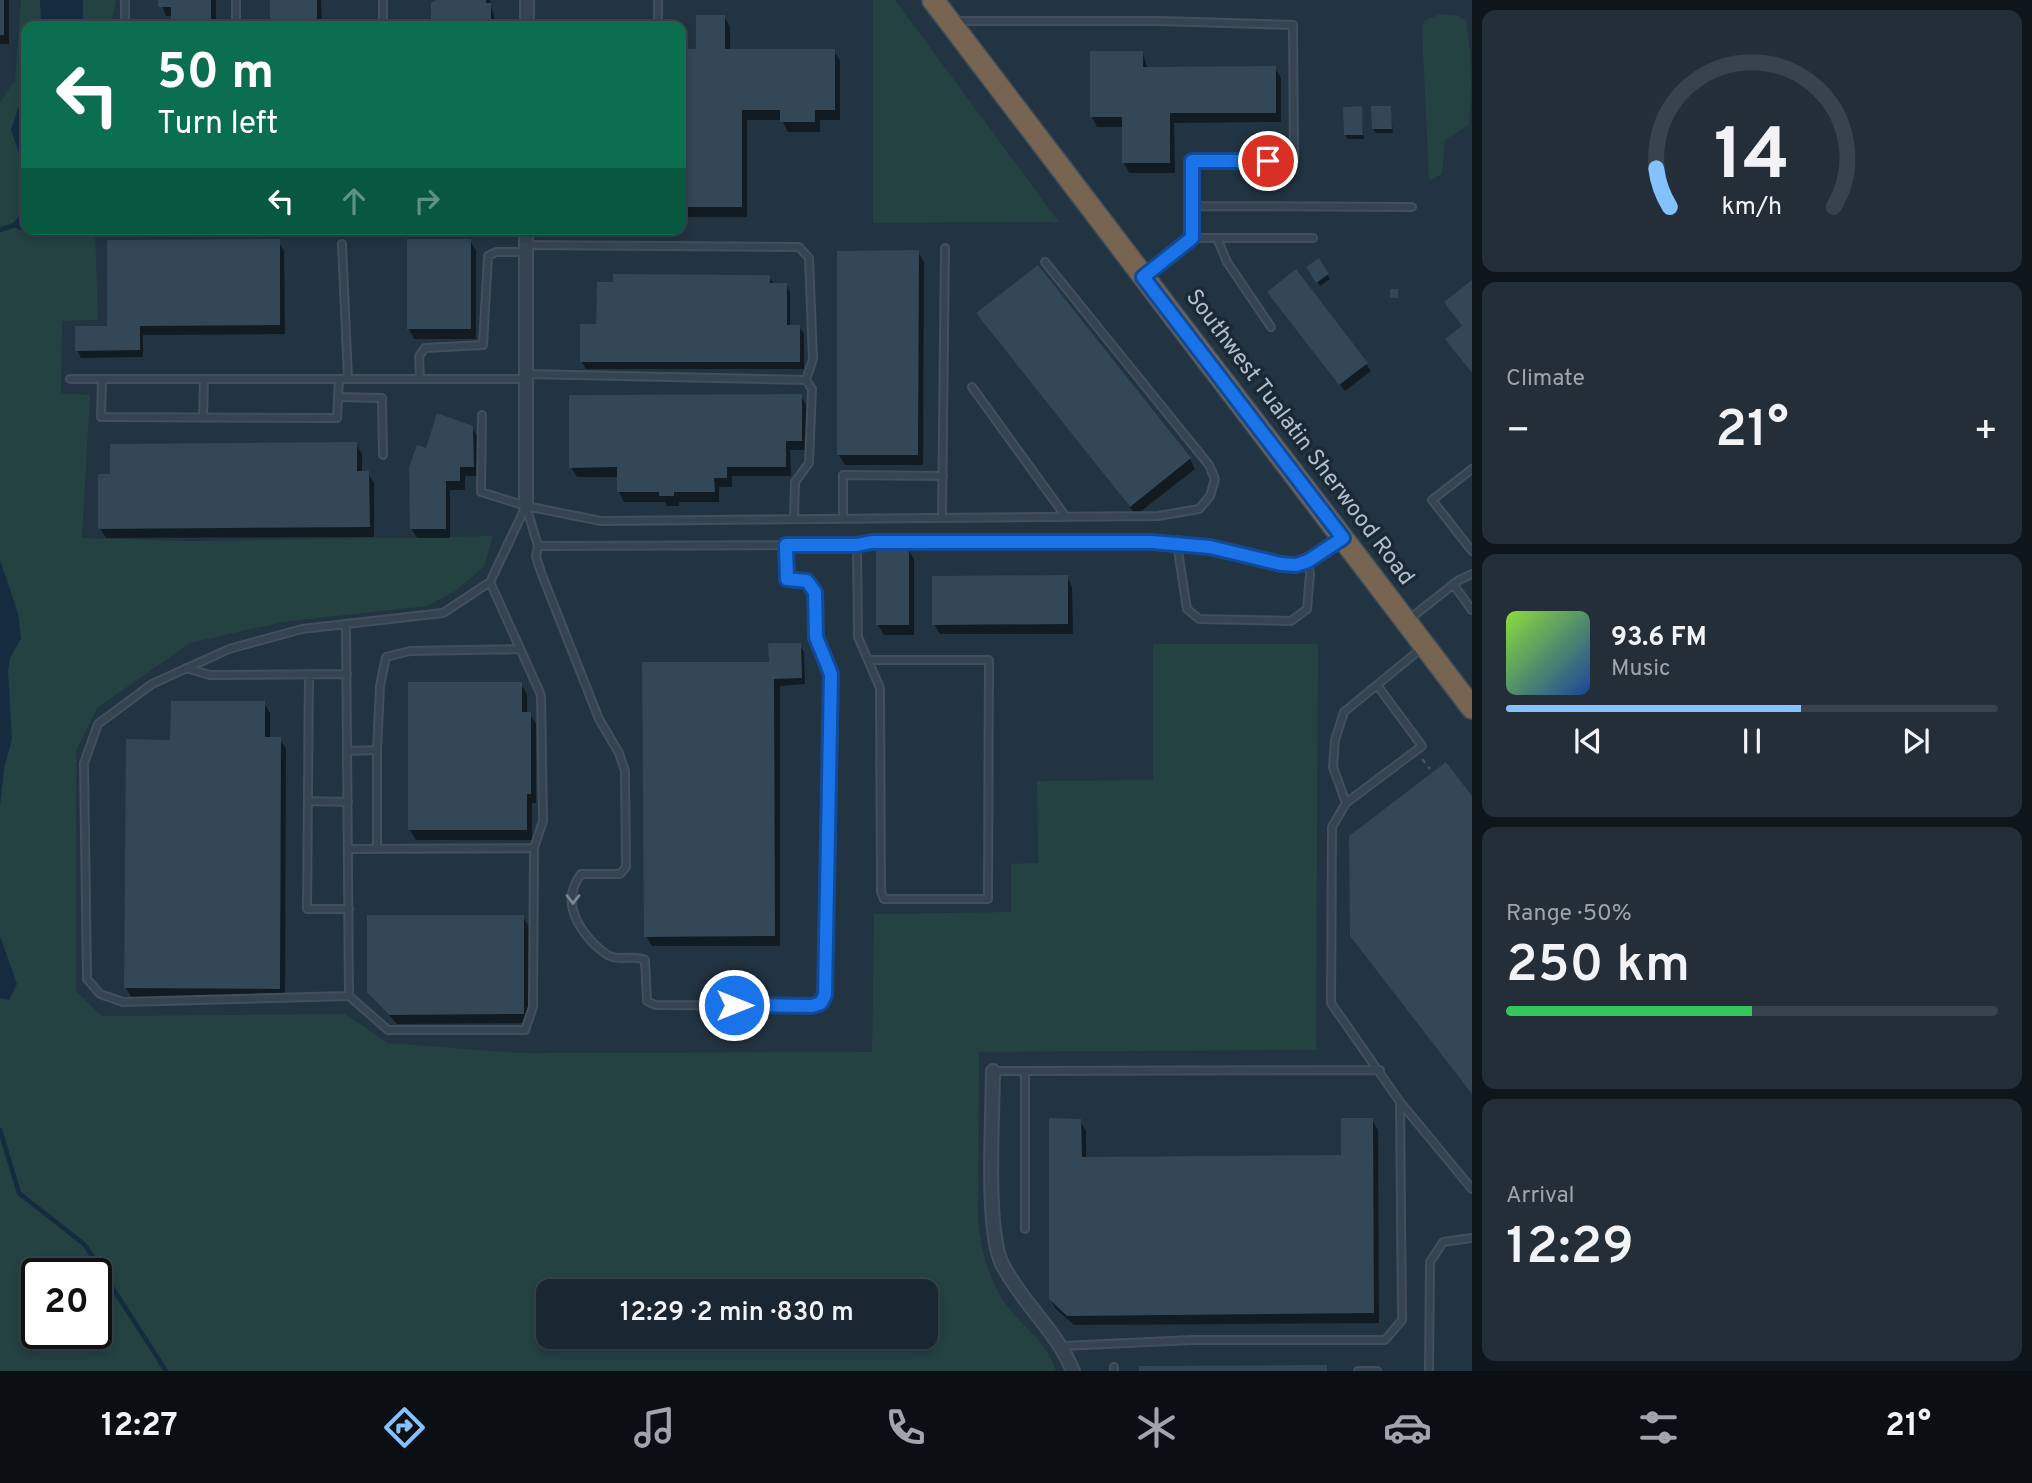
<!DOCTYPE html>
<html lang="en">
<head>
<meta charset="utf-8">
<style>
	body { margin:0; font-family:Overpass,sans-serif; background:#232e39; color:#f1f3f6; height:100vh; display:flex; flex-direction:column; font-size:26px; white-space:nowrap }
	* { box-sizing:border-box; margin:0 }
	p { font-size:23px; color:#9fa5ab }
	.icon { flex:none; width:38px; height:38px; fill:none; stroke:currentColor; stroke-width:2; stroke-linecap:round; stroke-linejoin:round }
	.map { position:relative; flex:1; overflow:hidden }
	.sheet { display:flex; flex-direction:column; gap:10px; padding:10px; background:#0e151b; width:560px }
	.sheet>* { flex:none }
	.banner { position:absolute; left:21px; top:21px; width:665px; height:214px; border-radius:14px; box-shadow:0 4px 10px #0003,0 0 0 2px #38434d; background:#0b6e4f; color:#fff; overflow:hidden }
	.speed { position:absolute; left:21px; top:1258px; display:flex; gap:14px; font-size:35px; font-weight:700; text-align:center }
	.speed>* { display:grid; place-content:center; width:91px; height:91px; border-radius:50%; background:#1a2631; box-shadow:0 4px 10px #0003,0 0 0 2px #38434d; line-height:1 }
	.speed .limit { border:4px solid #111; border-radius:10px; background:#fff; color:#111 }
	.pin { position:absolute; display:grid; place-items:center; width:60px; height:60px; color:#fff; margin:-30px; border:4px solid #fff; border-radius:50%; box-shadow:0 2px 7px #0007 }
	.me { position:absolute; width:77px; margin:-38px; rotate:90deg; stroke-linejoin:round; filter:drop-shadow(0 0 5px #0008) }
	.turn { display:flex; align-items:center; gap:24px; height:147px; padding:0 21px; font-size:32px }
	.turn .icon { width:91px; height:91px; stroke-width:2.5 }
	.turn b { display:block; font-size:49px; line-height:60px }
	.lanes { display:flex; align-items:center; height:66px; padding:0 21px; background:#0003; justify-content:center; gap:35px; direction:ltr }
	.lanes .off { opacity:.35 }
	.big { font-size:52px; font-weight:600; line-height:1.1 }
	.sheet .card { flex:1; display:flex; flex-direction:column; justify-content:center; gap:10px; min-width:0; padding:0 24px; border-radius:14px; background:#232e39 }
	.sheet .dial { align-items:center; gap:0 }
	.dial svg { height:182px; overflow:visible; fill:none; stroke:#38434d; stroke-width:7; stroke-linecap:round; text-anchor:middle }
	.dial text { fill:#f1f3f6; stroke:none }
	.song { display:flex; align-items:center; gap:21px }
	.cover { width:84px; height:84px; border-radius:10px; background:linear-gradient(135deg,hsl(90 70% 55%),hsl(220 70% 35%)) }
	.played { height:7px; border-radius:4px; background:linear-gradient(90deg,#84c1ff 60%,#38434d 60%) }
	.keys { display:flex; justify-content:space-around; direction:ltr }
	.heat { display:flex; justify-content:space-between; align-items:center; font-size:38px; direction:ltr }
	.charge { height:10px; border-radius:5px; background:linear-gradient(90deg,#34c759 50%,#38434d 0) }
	.trip { position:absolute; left:536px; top:1279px; width:402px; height:70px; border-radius:14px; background:#1a2631; box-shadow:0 4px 10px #0003,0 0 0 2px #38434d; font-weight:600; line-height:70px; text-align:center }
	.dock { display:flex; height:112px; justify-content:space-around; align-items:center; background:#0a0f14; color:#9fa5ab }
	.dock .icon { width:49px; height:49px }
	.dock .selected { color:#84c1ff }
	.dock b { font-size:32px; color:#f1f3f6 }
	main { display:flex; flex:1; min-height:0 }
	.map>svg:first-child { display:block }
	.green { fill:#244242; fill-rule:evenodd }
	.water { fill:#142b40 }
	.shadow { fill:#0007 }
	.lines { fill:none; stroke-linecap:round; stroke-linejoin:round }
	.stream { stroke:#142b40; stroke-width:4.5 }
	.building { fill:#334757 }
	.lane-casing { stroke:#42505d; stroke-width:10 }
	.street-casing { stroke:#42505d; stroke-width:16 }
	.highway-casing { stroke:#414f5b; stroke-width:24 }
	.path { stroke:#3d5a59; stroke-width:2.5; stroke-dasharray:5 5; stroke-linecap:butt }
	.lane { stroke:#364451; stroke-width:6 }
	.street { stroke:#364451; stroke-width:12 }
	.highway { stroke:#776552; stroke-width:21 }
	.oneway { stroke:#7a8894 }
	.route-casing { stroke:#114b97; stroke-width:18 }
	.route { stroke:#1a73e8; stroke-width:12 }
	.labels { text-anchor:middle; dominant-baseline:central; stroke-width:7; stroke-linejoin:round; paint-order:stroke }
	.street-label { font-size:23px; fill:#b2bfcb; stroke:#1b2936 }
</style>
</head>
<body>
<main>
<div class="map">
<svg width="1472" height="1371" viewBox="0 0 1472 1371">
	<rect width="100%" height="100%" fill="#223341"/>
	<path class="green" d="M21,0H116L111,26H26V229H95L98,320L62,321L61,393L90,395L82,538L190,541L493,536L484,566L457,590L428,606L283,622L190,643L97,708L76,751V991L102,1016L345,1014L388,1043L521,1053L872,1052L874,914L1011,912V864L1038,863L1037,781L1153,780V644H1318L1316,1050L979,1052L978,1221C981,1249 988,1277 1003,1300C1020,1326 1047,1340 1056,1371H0V103L15,80ZM37,1274H96V1334H37ZM548,1292H926V1337H548Z
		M873,0H895L1059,222L873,223Z
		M1440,14L1459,16L1466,21C1472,55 1472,90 1469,125L1445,140L1442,174L1429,181L1422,28L1424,21Z"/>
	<path class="water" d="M40,0H83V26H41Z
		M26,84V229L57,231H24L11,226L24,210L19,153L11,130Z
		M0,560L18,613L21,639L10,658L8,672L12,739L4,769L0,806Z
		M0,920V936L17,984L9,1000L0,998Z"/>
	<path class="shadow" d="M0,0H9V44H0Z
		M160,0H216V26H173V16H166Z
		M271,0H321L322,26H271Z
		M438,0H490L496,26H433V5Z
		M724,16L730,27V51H834L840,61V120H820V132H788L782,120H747V217H681V51H698Z
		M1142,52L1148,69L1275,68L1281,78V122L1174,123L1175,173H1129L1124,163L1123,127H1097L1092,117Z
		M1390,107L1393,133H1376L1373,129Z
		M1361,108L1364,139H1348L1345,135Z
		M470,240L476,251V339H414L409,329Z
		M278,241L284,251L285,334L143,335V357L81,358L77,350L109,327Z
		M918,252L924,262L923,465H845L839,455Z
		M1319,261L1330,279L1320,286L1308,268Z
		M769,277L774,284H786L790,292V327H799L804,334V369H586L581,361L598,326Z
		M1274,299L1366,364L1371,371L1345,391Z
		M978,313L1190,459L1195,469L1136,515Z
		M801,396L807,406V450H790L791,476H732V487H719V502H679V506H667L665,502H624L619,492V477H577L571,467Z
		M472,427L478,438V476H465V490H450V538H417L411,528L427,450Z
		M356,444L362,454V473H368L374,483V537L106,538L100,528Z
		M908,549L914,559V635H884L878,625Z
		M1067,577L1072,587L1073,634H940L934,624Z
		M800,645L804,652L805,684L780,686V946H652L646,936L770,663Z
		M521,684L527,694V714H530L536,724V803H532V840H416L410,830Z
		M264,703L270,713V739H280L286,749L285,998H132L126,988L172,741Z
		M523,917L529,927V1023L397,1024L368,991Z
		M1372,1120L1378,1130L1379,1323L1074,1325L1056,1309L1050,1299L1080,1121L1086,1131V1158L1343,1157Z"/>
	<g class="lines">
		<path class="stream" d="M0,230L26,221
			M0,1130L19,1193L85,1245L166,1371"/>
	</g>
	<path class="building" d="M0,0H4V35H0Z
		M158,0H211V26H171V7H158Z
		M270,0H317V26H270Z
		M436,0H486V3H491V26H431V3Z
		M696,15H725V49H835V110H815V122H780V110H742V207H681V49H696Z
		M1090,51H1143V67L1276,66V113H1170V163H1122V117H1090Z
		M1362,106L1363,135H1344L1343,107Z
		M1371,106H1391L1392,129H1372Z
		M280,239V325L140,326V350L75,351V326H107V240Z
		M407,239H471V329H407Z
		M919,250L918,455H837V251Z
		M1319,258L1329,274L1316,283L1306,267Z
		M1038,265L1191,458L1130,507L976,313Z
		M1296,269L1368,363L1339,385L1267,292Z
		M613,274L770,275V283H787V325H800V362H580V324H596L597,282H613Z
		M1472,280V373L1445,339L1462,326L1444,302Z
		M1390,289H1398V298H1390Z
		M802,394V441H786V467H727V478H714L715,492H674V496H659V492H617V467L569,468V395Z
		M437,413L473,426L474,467H460V481H446V529H410L409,467L417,445L426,448Z
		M357,442V471H369L370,527L98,529V474H110V444Z
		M876,548H909V625H876Z
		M1068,575V624L932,625V576Z
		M768,643H801L802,678L774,679L775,936L644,937L642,662H769Z
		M408,682H522V712H531V794H527V830H408Z
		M171,701H265V737H281L280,989L124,988L126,739L170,740Z
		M1446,762L1472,796V1094L1350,936L1349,836Z
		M367,915H524V1014L389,1015L367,992Z
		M1049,1118L1081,1119L1082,1157L1341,1155V1118H1373L1374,1313L1067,1316L1049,1299Z
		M1327,1365V1371H1139V1366Z"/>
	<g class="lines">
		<g class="lane-casing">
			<path id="lane" d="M236,0V26
				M383,0V26
				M957,21H1159L1293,25L1294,161H1192V238
				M125,26V0
				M658,26V0
				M1192,206L1412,207
				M1217,238L1227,262L1271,327
				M342,244L348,379
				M526,245L799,247L809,258L813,359L806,380L812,389L809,463L795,482L794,519
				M1148,274L1192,238H1313
				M526,374L806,380
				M70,379H526
				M102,379L101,417L337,418L339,379
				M420,379L419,356L425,348L483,345L488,256L496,252H526
				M972,387L1066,517
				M338,397L382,398L383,455
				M482,415L481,492L526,506L601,521L1158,516L1199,509L1210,496L1215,479L1209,465L1045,262
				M203,416L204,379
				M1472,469L1432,500L1472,551
				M526,506L538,546L857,545L858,637L880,688L881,892L884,899H988L989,660H868
				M942,518L945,248
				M843,519V475L943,476
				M1177,544L1187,609L1199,619L1291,621L1307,609L1310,574L1308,561
				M857,545L871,542H1152L1211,547L1281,564L1296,565L1308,561L1339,540
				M538,546L536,557L542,575L599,719L619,753L625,771L626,867L620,874H581C562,899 575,924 594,944C599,948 605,955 612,957C623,960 635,955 645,960L647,1001L655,1005L812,1006L821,1003L825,995L831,674L816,637L815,592L807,581L787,579L786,545
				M490,582L541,695L543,821L534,848L533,1007L525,1030H388L349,996L123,1002L100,994L87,979L84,763L98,724L152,684L229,649L302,629L443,613L490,582L526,506
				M1453,584L1472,610
				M1408,620L1459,580L1472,574
				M346,625L349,996
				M186,668L210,675L347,674
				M309,674L307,909H349
				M377,750V849
				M347,751L377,750L380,686L386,657L410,651L520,649
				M308,801L348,802
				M1346,803L1422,746L1377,685
				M348,849L534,848
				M993,1071L1380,1070
				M1400,1102L1472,1189
				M1025,1229V1071
				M1063,1346L1192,1340H1385L1402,1320L1400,1102L1331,1003L1332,827L1346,803L1333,767L1335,740L1344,712L1422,648
				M1114,1367V1371
				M1358,1371H1377
				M1429,1371L1430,1262L1443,1242L1472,1238"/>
		</g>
		<g class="street-casing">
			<path id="street" d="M527,26V0
				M526,506V229
				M993,1071C993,1115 985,1228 1002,1264C1022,1303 1056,1330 1073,1371"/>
		</g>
		<g class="highway-casing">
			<path id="highway" d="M933,0L1472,708"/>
		</g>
		<path class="path" d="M1422,759L1430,769"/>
		<use href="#lane" class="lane"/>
		<use href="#street" class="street"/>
		<use href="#highway" class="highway"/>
	</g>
	<defs><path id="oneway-chevron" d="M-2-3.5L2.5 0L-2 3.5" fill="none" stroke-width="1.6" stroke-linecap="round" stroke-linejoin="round" transform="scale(1.75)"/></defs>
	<use class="oneway" href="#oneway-chevron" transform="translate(573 899) rotate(90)"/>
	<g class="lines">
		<g class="route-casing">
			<path id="route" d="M734,1005L812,1006L821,1003L825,995L831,674L816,637L815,592L807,581L787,579L786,545H857L871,542H1152L1210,547L1281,564L1296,565L1308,561L1343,538L1143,277L1192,238V161H1268"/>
		</g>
		<use href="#route" class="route"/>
	</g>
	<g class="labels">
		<g class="street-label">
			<text transform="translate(1299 438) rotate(53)">Southwest Tualatin Sherwood Road</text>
		</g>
	</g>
</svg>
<div class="speed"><div class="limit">20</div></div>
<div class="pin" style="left:1268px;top:161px;background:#d93025"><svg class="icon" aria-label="arrive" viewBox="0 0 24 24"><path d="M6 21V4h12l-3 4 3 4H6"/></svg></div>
<svg class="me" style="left:734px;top:1005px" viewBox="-20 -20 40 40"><circle r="17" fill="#1a73e8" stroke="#fff" stroke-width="3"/><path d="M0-11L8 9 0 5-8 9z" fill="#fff"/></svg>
<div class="trip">12:29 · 2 min · 830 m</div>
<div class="banner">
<div class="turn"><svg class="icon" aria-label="left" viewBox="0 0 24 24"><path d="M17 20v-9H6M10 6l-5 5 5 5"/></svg><div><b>50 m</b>Turn left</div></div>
<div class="lanes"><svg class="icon" aria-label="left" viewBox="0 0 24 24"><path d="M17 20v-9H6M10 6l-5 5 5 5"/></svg><svg class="icon off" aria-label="ahead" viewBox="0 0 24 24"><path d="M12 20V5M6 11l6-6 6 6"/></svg><svg class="icon off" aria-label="right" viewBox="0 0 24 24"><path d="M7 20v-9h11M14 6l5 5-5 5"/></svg></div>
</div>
</div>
<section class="sheet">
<div class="card dial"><svg viewBox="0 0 100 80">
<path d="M14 69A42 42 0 1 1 86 69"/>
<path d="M14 69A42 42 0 0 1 8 52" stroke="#84c1ff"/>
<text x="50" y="56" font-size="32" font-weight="700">14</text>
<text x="50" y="72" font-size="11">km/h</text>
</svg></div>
<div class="card"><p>Climate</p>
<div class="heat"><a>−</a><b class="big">21°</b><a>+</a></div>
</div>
<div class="card">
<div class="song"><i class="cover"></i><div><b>93.6 FM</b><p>Music</p></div></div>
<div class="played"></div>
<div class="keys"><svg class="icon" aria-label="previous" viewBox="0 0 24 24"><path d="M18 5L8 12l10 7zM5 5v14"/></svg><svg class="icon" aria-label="pause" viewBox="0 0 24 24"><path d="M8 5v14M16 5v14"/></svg><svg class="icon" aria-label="next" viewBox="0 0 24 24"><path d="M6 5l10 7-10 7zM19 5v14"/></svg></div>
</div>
<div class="card"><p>Range · 50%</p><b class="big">250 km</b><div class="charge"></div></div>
<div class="card"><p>Arrival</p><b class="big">12:29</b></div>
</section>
</main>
<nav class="dock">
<b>12:27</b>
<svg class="icon selected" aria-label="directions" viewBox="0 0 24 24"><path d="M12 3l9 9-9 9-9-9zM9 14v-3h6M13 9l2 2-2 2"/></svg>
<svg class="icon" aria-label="music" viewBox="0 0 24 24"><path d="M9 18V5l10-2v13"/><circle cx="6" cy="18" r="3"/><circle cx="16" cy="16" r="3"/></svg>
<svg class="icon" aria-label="phone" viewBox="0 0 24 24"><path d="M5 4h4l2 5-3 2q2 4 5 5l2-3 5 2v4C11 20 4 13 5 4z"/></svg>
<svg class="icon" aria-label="climate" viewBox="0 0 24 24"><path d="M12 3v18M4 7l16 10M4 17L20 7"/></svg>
<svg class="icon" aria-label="car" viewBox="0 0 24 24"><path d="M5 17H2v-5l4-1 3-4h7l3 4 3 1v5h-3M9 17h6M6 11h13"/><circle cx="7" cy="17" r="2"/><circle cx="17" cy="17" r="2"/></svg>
<svg class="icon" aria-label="filters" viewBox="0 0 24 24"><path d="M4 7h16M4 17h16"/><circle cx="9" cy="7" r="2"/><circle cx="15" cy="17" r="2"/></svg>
<b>21°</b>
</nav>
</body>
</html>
